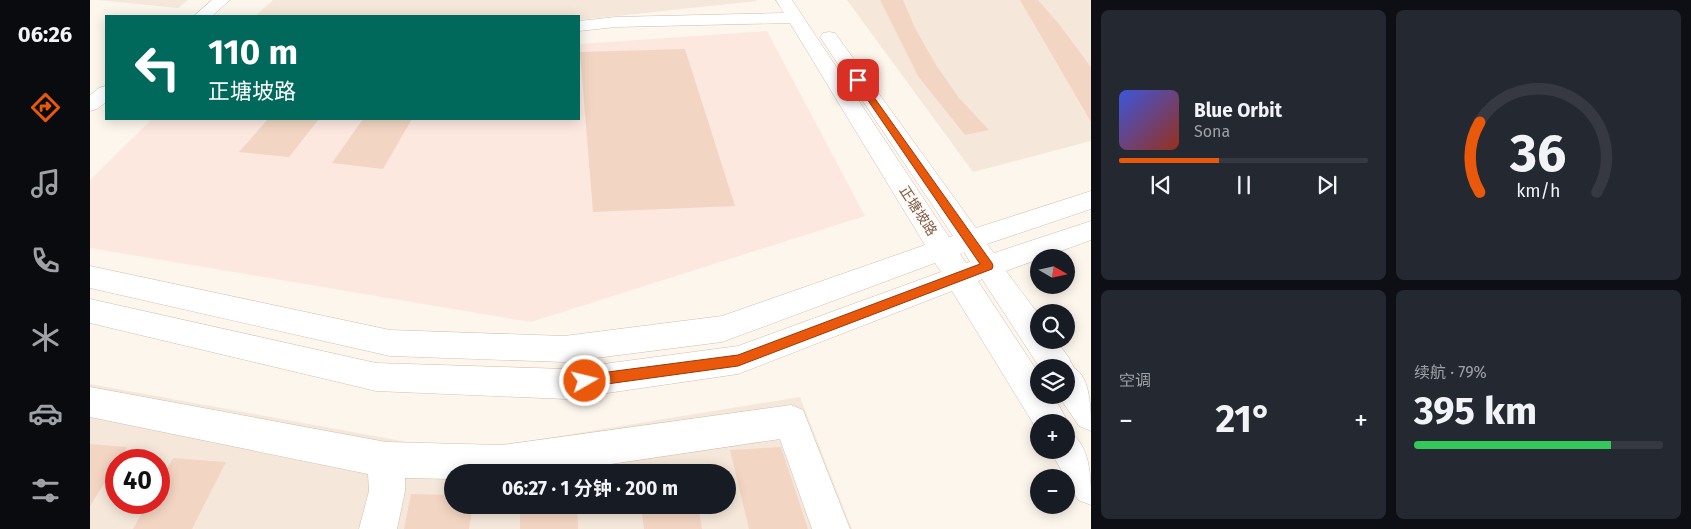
<!DOCTYPE html>
<html lang="zh">
<head>
<meta charset="utf-8">
<style>
	body { margin:0; font-family:"Fira Sans","Noto Sans SC",sans-serif; background:#242831; color:#f1f3f6; height:100vh; display:flex; flex-direction:column; font-size:19px; white-space:nowrap }
	* { box-sizing:border-box; margin:0 }
	p { font-size:16px; color:#9ea1a6 }
	.icon { flex:none; width:28px; height:28px; fill:none; stroke:currentColor; stroke-width:2; stroke-linecap:round; stroke-linejoin:round }
	.map { position:relative; flex:1; overflow:hidden }
	.side { display:flex; flex-direction:column; gap:10px; padding:10px; background:#0d0f14; width:600px }
	.side>* { flex:none }
	.top-card { position:absolute; left:15px; top:15px; width:475px; height:105px; border-radius:0px; box-shadow:0 2px 12px #0003; background:#00695c; color:#fff; overflow:hidden }
	.needle { width:32px; rotate:99deg }
	.buttons { position:absolute; left:940px; top:249px; display:grid; gap:10px }
	.buttons a { display:grid; place-items:center; width:45px; height:45px; border-radius:50%; background:#171b24; box-shadow:0 2px 12px #0003; font-size:25px }
	.speed { position:absolute; left:15px; top:449px; display:flex; gap:10px; font-size:25px; font-weight:700; text-align:center }
	.speed>* { display:grid; place-content:center; width:65px; height:65px; border-radius:50%; background:#171b24; box-shadow:0 2px 12px #0003; line-height:1 }
	.speed .limit { border:8px solid #d22; background:#fff; color:#111 }
	.pin { position:absolute; display:grid; place-items:center; width:42px; height:42px; color:#fff; margin:-21px; border-radius:10px; box-shadow:0 2px 8px #0006 }
	.me { position:absolute; width:55px; margin:-28px; rotate:82deg; stroke-linejoin:round; filter:drop-shadow(0 0 4px #0008) }
	.turn { display:flex; align-items:center; gap:18px; height:105px; padding:0 20px; font-size:22px }
	.turn .icon { width:65px; height:65px; stroke-width:2.5 }
	.turn b { display:block; font-size:35px; line-height:42px }
	.big { font-size:38px; font-weight:700; line-height:1.1 }
	.side .widget { flex:1; display:flex; flex-direction:column; justify-content:center; gap:8px; min-width:0; padding:0 18px; border-radius:8px; background:#242831 }
	.side .dial { align-items:center; gap:0 }
	.dial svg { height:130px; overflow:visible; fill:none; stroke:#363941; stroke-width:7; stroke-linecap:round; text-anchor:middle }
	.dial text { fill:#f1f3f6; stroke:none }
	.song { display:flex; align-items:center; gap:15px }
	.cover { width:60px; height:60px; border-radius:8px; background:linear-gradient(135deg,hsl(230 70% 55%),hsl(10 70% 35%)) }
	.played { height:5px; border-radius:2px; background:linear-gradient(90deg,#ea580c 40%,#363941 40%) }
	.keys { display:flex; justify-content:space-around; direction:ltr }
	.heat { display:flex; justify-content:space-between; align-items:center; font-size:28px; direction:ltr }
	.charge { height:8px; border-radius:4px; background:linear-gradient(90deg,#34c759 79%,#363941 0) }
	.side .tiles { flex:1; display:grid; gap:10px; grid-template-columns:repeat(2,1fr) }
	.trip { position:absolute; left:354px; top:464px; width:292px; height:50px; border-radius:25px; background:#171b24; box-shadow:0 2px 12px #0003; font-weight:700; line-height:50px; text-align:center }
	main { display:flex; flex:1; min-height:0 }
	.tabs { display:flex; flex-direction:column; width:90px; justify-content:space-around; align-items:center; background:#090b0e; color:#9ea1a6 }
	.tabs .icon { width:35px; height:35px }
	.tabs .current { color:#ea580c }
	.tabs b { font-size:22px; color:#f1f3f6 }
	.map>svg:first-child { display:block }
	.residential { fill:#f5e8da; fill-rule:evenodd }
	.commercial { fill:#fde8e0 }
	.building { fill:#f3d5c3 }
	.lines { fill:none; stroke-linecap:round; stroke-linejoin:round }
	.minor-casing { stroke:#d1beb0; stroke-width:1 }
	.minor { fill:#fff; fill-rule:evenodd }
	.route { fill:#ea580c; stroke:#983908 }
	.labels { text-anchor:middle; dominant-baseline:central; stroke-width:4; stroke-linejoin:round; paint-order:stroke }
	.street-label { font-size:14px; fill:#7a5c4d; stroke:#fffaf3 }
</style>
</head>
<body>
<main>
<nav class="tabs">
<b>06:26</b>
<svg class="icon current" aria-label="directions" viewBox="0 0 24 24"><path d="M12 3l9 9-9 9-9-9zM9 14v-3h6M13 9l2 2-2 2"/></svg>
<svg class="icon" aria-label="music" viewBox="0 0 24 24"><path d="M9 18V5l10-2v13"/><circle cx="6" cy="18" r="3"/><circle cx="16" cy="16" r="3"/></svg>
<svg class="icon" aria-label="phone" viewBox="0 0 24 24"><path d="M5 4h4l2 5-3 2q2 4 5 5l2-3 5 2v4C11 20 4 13 5 4z"/></svg>
<svg class="icon" aria-label="climate" viewBox="0 0 24 24"><path d="M12 3v18M4 7l16 10M4 17L20 7"/></svg>
<svg class="icon" aria-label="car" viewBox="0 0 24 24"><path d="M5 17H2v-5l4-1 3-4h7l3 4 3 1v5h-3M9 17h6M6 11h13"/><circle cx="7" cy="17" r="2"/><circle cx="17" cy="17" r="2"/></svg>
<svg class="icon" aria-label="filters" viewBox="0 0 24 24"><path d="M4 7h16M4 17h16"/><circle cx="9" cy="7" r="2"/><circle cx="15" cy="17" r="2"/></svg>
</nav>
<div class="map">
<svg width="1001" height="529" viewBox="0 0 1001 529">
	<rect width="100%" height="100%" fill="#fdf6ec"/>
	<path class="residential" d="M7,0H98L88,8Z
		M183,0H666L667,1L489,20V16H165Z
		M757,0H1001V141L883,172Z
		M0,384L372,452L710,397L762,529H0ZM26,460H69V502H26ZM362,472H638V505H362Z"/>
	<path class="commercial" d="M677,31L775,216L441,322L0,248V180L62,119H489V44Z"/>
	<path class="building" d="M790,0H813L825,28L846,65L869,98L899,130L875,135L828,76Z
		M930,0H948L969,24L1001,67V122Z
		M595,49L645,206L503,212L490,52Z
		M178,119H229L199,157L149,152Z
		M273,119H322L293,169L242,163Z
		M0,444L37,447L29,460H26V464L0,506Z
		M691,447L718,529H659L640,450Z
		M83,458L136,462L102,529H43L58,502H69V483Z
		M321,494L362,495V505H383L379,529H314Z
		M430,505H487L488,529H430Z
		M551,505H608L612,529H554Z"/>
	<g class="lines">
		<g class="minor-casing">
			<path id="minor" d="M122,0H140L122,16H104Z
				M686,0H702L859,237L863,236L730,37L733,33L739,32L745,33L886,228L1001,191V209L897,244L904,253L1001,221V240L916,271L949,315V340H966L979,358L984,368C1001,377 1001,411 1001,431L989,426L968,395H976V368H950L892,279L888,281L949,374V395H963L978,422L976,426V422H949V433L862,291L648,374L476,399L286,391L0,323V299L286,363L476,369L648,346L851,272L845,263L632,342L474,362L300,356L0,288V266L300,330L474,336L632,316L835,245L700,23L526,27L489,31V21L526,17L694,13ZM874,252L880,262L876,263L870,254Z
				M16,86V102L7,109L0,111V95L9,88Z
				M0,387L296,442L412,445L701,405L713,410L760,529H722L690,439L467,472H362V479L315,478V491L307,529H269L279,491L278,474L0,417Z
				M976,430C1001,443 1001,476 1001,505L988,500L960,450H976Z"/>
		</g>
		<use href="#minor" class="minor"/>
	</g>
	<path class="route" d="M766,79H771L902,263L903,266L902,269L648,366L495,387L490,385L488,381L490,377L495,375L648,355L890,264L764,80Z"/>
	<g class="labels">
		<g class="street-label">
			<text transform="translate(828 211) rotate(57)">正塘坡路</text>
		</g>
	</g>
</svg>
<div class="buttons">
<a><svg class="needle" viewBox="-14 -14 28 28"><path d="M0-13l5 13h-10z" fill="#e53935"/><path d="M0 13l5-13h-10z" fill="#9ea1a6"/></svg></a>
<a><svg class="icon" aria-label="search" viewBox="0 0 24 24"><circle cx="10" cy="10" r="6"/><path d="M15 15l6 6"/></svg></a>
<a><svg class="icon" aria-label="layers" viewBox="0 0 24 24"><path d="M12 4l9 5-9 5-9-5zM3 14l9 5 9-5"/></svg></a>
<a>+</a>
<a>−</a>
</div>
<div class="speed"><div class="limit">40</div></div>
<div class="pin" style="left:768px;top:80px;background:#d93025"><svg class="icon" aria-label="arrive" viewBox="0 0 24 24"><path d="M6 21V4h12l-3 4 3 4H6"/></svg></div>
<svg class="me" style="left:495px;top:381px" viewBox="-20 -20 40 40"><circle r="17" fill="#ea580c" stroke="#fff" stroke-width="3"/><path d="M0-11L8 9 0 5-8 9z" fill="#fff"/></svg>
<div class="trip">06:27 · 1 分钟 · 200 m</div>
<div class="top-card">
<div class="turn"><svg class="icon" aria-label="left" viewBox="0 0 24 24"><path d="M17 20v-9H6M10 6l-5 5 5 5"/></svg><div><b>110 m</b>正塘坡路</div></div>
</div>
</div>
<section class="side">
<div class="tiles">
<div class="widget">
<div class="song"><i class="cover"></i><div><b>Blue Orbit</b><p>Sona</p></div></div>
<div class="played"></div>
<div class="keys"><svg class="icon" aria-label="previous" viewBox="0 0 24 24"><path d="M18 5L8 12l10 7zM5 5v14"/></svg><svg class="icon" aria-label="pause" viewBox="0 0 24 24"><path d="M8 5v14M16 5v14"/></svg><svg class="icon" aria-label="next" viewBox="0 0 24 24"><path d="M6 5l10 7-10 7zM19 5v14"/></svg></div>
</div>
<div class="widget dial"><svg viewBox="0 0 100 80">
<path d="M14 69A42 42 0 1 1 86 69"/>
<path d="M14 69A42 42 0 0 1 14 26" stroke="#ea580c"/>
<text x="50" y="56" font-size="32" font-weight="700">36</text>
<text x="50" y="72" font-size="11">km/h</text>
</svg></div>
<div class="widget"><p>空调</p>
<div class="heat"><a>−</a><b class="big">21°</b><a>+</a></div>
</div>
<div class="widget"><p>续航 · 79%</p><b class="big">395 km</b><div class="charge"></div></div>
</div>
</section>
</main>
</body>
</html>
